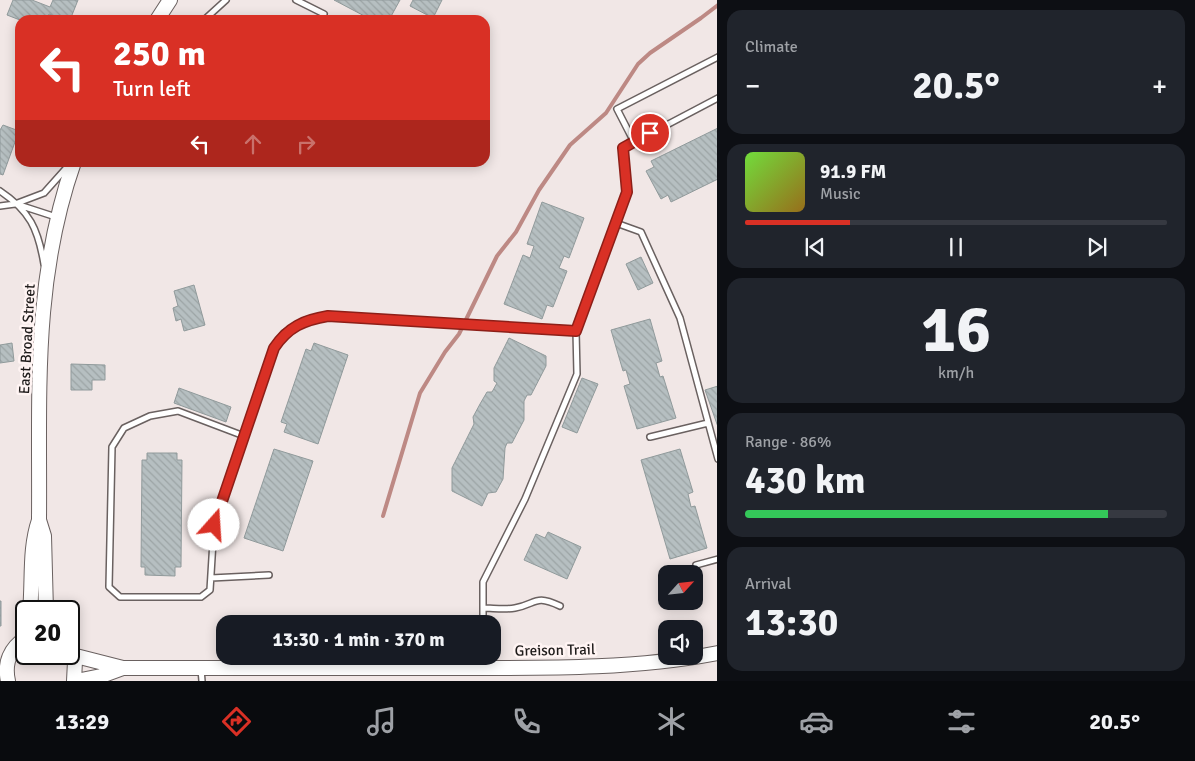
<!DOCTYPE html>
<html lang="en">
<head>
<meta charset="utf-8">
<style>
	body { margin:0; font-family:Signika,sans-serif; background:#20242c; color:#f1f3f6; height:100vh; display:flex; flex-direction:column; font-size:19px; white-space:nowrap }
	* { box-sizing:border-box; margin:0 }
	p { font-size:16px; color:#9ea1a6 }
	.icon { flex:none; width:28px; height:28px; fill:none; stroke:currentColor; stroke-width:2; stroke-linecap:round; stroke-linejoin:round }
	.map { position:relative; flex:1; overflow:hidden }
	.drawer { display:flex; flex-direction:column; gap:10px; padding:10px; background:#0d0f14; width:478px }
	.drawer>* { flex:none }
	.banner { position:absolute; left:15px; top:15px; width:475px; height:152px; border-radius:15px; box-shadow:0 2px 12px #0003; background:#d93025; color:#fff; overflow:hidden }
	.needle { width:32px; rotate:63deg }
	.fabs { position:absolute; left:658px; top:565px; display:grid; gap:10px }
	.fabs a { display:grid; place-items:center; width:45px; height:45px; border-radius:10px; background:#171b24; box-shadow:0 2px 12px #0003; font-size:25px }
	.speed { position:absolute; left:15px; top:600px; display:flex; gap:10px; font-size:25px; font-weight:700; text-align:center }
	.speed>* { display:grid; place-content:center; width:65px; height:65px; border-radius:50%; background:#171b24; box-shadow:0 2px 12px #0003; line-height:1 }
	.speed .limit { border:2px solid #111; border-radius:8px; background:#fff; color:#111 }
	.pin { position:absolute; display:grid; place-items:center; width:42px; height:42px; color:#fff; margin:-21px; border:2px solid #fff; border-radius:50%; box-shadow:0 1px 5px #0007 }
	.me { position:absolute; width:55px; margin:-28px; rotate:19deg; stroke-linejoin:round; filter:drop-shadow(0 0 4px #0008) }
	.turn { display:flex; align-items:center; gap:18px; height:105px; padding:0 15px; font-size:22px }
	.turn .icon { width:65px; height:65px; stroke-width:2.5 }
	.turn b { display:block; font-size:35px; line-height:42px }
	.lanes { display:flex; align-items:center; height:48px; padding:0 15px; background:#0003; justify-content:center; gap:25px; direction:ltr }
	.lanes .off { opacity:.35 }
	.big { font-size:38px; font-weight:700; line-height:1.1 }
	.drawer .widget { flex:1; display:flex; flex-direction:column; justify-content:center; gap:8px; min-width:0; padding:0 18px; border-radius:15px; background:#20242c }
	.drawer .dial { align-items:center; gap:0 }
	.dial b { font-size:65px; line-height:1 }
	.song { display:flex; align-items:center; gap:15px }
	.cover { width:60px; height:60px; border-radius:8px; background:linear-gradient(135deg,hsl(100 70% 55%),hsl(40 70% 35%)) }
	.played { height:5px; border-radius:2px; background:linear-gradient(90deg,#d93025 25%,#363941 25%) }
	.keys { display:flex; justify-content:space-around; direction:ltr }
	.heat { display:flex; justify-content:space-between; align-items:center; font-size:28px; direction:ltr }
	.charge { height:8px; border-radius:4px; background:linear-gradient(90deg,#34c759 86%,#363941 0) }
	.trip { position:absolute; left:216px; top:615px; width:285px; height:50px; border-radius:15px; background:#171b24; box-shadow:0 2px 12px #0003; font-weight:700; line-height:50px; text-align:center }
	.tabs { display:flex; height:80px; justify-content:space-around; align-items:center; background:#090b0e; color:#9ea1a6 }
	.tabs .icon { width:35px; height:35px }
	.tabs .on { color:#d93025 }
	.tabs b { font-size:22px; color:#f1f3f6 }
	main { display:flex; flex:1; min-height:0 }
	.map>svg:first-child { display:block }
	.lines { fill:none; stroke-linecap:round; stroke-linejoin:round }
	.stream { stroke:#bd8984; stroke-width:4 }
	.building { fill:url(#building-back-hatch); stroke:#909a9b }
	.service-casing { stroke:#6a6160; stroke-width:8 }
	.tertiary-casing { stroke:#6a6160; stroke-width:16 }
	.service { stroke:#fff; stroke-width:5 }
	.tertiary { stroke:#fff; stroke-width:14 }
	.route-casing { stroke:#8d1f18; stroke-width:12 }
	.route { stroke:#d93025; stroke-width:9 }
	.labels { text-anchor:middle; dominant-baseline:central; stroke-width:5; stroke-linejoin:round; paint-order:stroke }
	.street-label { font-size:15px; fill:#1f1c1b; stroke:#fff4f3 }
</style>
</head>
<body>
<main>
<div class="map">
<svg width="718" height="681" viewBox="0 0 718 681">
	<defs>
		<pattern id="building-back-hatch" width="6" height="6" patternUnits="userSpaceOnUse" patternTransform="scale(1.25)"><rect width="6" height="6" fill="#b6bfc1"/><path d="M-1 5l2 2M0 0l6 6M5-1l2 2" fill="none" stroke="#9ca4a5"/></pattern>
	</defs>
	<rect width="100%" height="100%" fill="#f1e7e6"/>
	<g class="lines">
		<path class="stream" d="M383,516L420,393L445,352L459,334L497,256L516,232L539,190L570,145L606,113L638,64L650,53L701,18L718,5"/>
	</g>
	<path class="building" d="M13,0H32L50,7L53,0H78L70,20H62L49,14L46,20H20L7,15Z
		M334,0H400L389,20H372Z
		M413,0H442L433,18L410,6Z
		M3,125L19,131L3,175L0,174V130Z
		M718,128V179L671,202L668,195L661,199L646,171L654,167L651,161Z
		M542,202L584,218L569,258L564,256L559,268L567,271L553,307L547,305L542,319L504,304L523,255L530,258L534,246L527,244Z
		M641,257L653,283L638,290L626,264Z
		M194,285L205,325L184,331L181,319L176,321L173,308L178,306L174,291Z
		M650,319L662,361L656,363L660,377L663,376L676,418L637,429L624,386L630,384L626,370L623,371L611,330Z
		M509,338L546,356V366L531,395H527L524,401V420L512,443H507L505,448L503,479L496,492L488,493L482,506L452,491V468L474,424L473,417L480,404L487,392H492L497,383L494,381V368Z
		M12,343L14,361L0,363V345Z
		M314,343L348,355L318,444L284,432L287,424L281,422L306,349L311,351Z
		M71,364L105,365V380H92V390H71Z
		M582,378L598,384L577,433L562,427Z
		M718,386V427L705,390Z
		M179,388L231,407L226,422L174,403Z
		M274,449L313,461L283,551L244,538Z
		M680,449L693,492L688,494L691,507L695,506L707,548L670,559L641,460Z
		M147,453H177V460H182L181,567H175V576L145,575V567H141L142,460H147Z
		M548,532L581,547L567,579L524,560L536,534L545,538Z
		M0,601H1V626H0Z"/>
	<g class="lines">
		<g class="service-casing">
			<path id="service" d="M296,0L324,14
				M204,20L226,0
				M634,142L617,109L718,57
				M0,191C30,211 38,229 44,264
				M19,205L56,217
				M0,206L15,204L44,193L69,165
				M616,223L641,232L680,318L718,459
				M244,436L178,411L150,416L124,428L112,447L109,587L120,597H201L210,590L214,525L274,348L284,333L306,320L329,316L576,331
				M650,437L708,423
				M696,565L718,559
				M211,578L269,575
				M483,608C493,608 505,610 515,608C537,604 534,594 560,606
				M483,624V582L525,499L577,374L576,331L627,192L623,148L718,98
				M483,656V667
				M201,669L202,681"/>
		</g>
		<g class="tertiary-casing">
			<path id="tertiary" d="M157,20L170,0
				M39,520L44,536L46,611
				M30,611C33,581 29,549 39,520C40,395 32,282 74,162
				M69,648L75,661L74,681
				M72,655L123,668C231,667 340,668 449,668C538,668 630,670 718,653
				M8,681C4,663 10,648 26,638
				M76,681L101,676L123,668"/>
		</g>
		<use href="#service" class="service"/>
		<use href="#tertiary" class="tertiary"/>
	</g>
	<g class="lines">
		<g class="route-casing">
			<path id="route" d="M214,525L274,348C288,327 304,320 328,316L576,331L627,192L623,148L650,133"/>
		</g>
		<use href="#route" class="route"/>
	</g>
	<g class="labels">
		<g class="street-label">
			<text transform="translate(27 339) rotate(-87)">East Broad Street</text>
			<text transform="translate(555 650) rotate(-1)">Greison Trail</text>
		</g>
	</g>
</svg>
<div class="fabs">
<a><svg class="needle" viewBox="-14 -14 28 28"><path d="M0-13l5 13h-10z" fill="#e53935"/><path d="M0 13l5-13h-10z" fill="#9ea1a6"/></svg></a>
<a><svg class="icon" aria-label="sound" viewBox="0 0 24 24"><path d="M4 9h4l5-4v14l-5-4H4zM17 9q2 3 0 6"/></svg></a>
</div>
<div class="speed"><div class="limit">20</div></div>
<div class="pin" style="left:650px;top:133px;background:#d93025"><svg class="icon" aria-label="arrive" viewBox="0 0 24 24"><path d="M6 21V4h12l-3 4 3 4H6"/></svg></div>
<svg class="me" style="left:214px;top:525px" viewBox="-20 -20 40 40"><circle r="19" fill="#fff"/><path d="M0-13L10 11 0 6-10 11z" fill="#d93025"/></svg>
<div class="trip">13:30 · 1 min · 370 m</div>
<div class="banner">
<div class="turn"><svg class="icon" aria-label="left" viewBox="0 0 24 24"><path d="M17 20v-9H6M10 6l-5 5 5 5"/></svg><div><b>250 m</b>Turn left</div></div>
<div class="lanes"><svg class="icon" aria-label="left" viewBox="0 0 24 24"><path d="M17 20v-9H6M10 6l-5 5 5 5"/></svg><svg class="icon off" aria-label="ahead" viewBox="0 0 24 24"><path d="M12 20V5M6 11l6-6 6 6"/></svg><svg class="icon off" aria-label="right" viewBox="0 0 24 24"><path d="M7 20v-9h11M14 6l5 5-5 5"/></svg></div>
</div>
</div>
<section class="drawer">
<div class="widget"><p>Climate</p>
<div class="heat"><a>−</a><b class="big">20.5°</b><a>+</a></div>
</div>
<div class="widget">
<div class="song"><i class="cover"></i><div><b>91.9 FM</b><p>Music</p></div></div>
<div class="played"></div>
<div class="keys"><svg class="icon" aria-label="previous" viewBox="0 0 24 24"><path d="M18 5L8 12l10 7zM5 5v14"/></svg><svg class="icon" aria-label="pause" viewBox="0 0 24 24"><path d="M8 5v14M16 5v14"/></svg><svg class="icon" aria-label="next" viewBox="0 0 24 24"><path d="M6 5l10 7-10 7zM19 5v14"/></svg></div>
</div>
<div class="widget dial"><b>16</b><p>km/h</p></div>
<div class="widget"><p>Range · 86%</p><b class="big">430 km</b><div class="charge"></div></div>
<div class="widget"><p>Arrival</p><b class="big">13:30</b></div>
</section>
</main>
<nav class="tabs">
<b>13:29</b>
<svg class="icon on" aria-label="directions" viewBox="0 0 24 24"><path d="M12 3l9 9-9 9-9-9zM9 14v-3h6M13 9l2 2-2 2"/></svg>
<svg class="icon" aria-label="music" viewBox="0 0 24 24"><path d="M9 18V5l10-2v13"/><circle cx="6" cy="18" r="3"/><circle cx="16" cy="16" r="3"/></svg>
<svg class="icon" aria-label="phone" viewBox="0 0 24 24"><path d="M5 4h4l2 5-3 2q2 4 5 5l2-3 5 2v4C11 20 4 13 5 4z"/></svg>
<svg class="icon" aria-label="climate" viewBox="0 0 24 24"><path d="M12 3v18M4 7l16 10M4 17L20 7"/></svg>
<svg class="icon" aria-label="car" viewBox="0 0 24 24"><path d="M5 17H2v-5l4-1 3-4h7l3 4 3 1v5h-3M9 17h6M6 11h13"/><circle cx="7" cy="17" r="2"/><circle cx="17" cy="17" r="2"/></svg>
<svg class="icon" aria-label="filters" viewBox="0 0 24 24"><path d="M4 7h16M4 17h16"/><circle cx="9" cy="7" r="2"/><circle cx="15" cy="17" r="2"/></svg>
<b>20.5°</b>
</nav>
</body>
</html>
